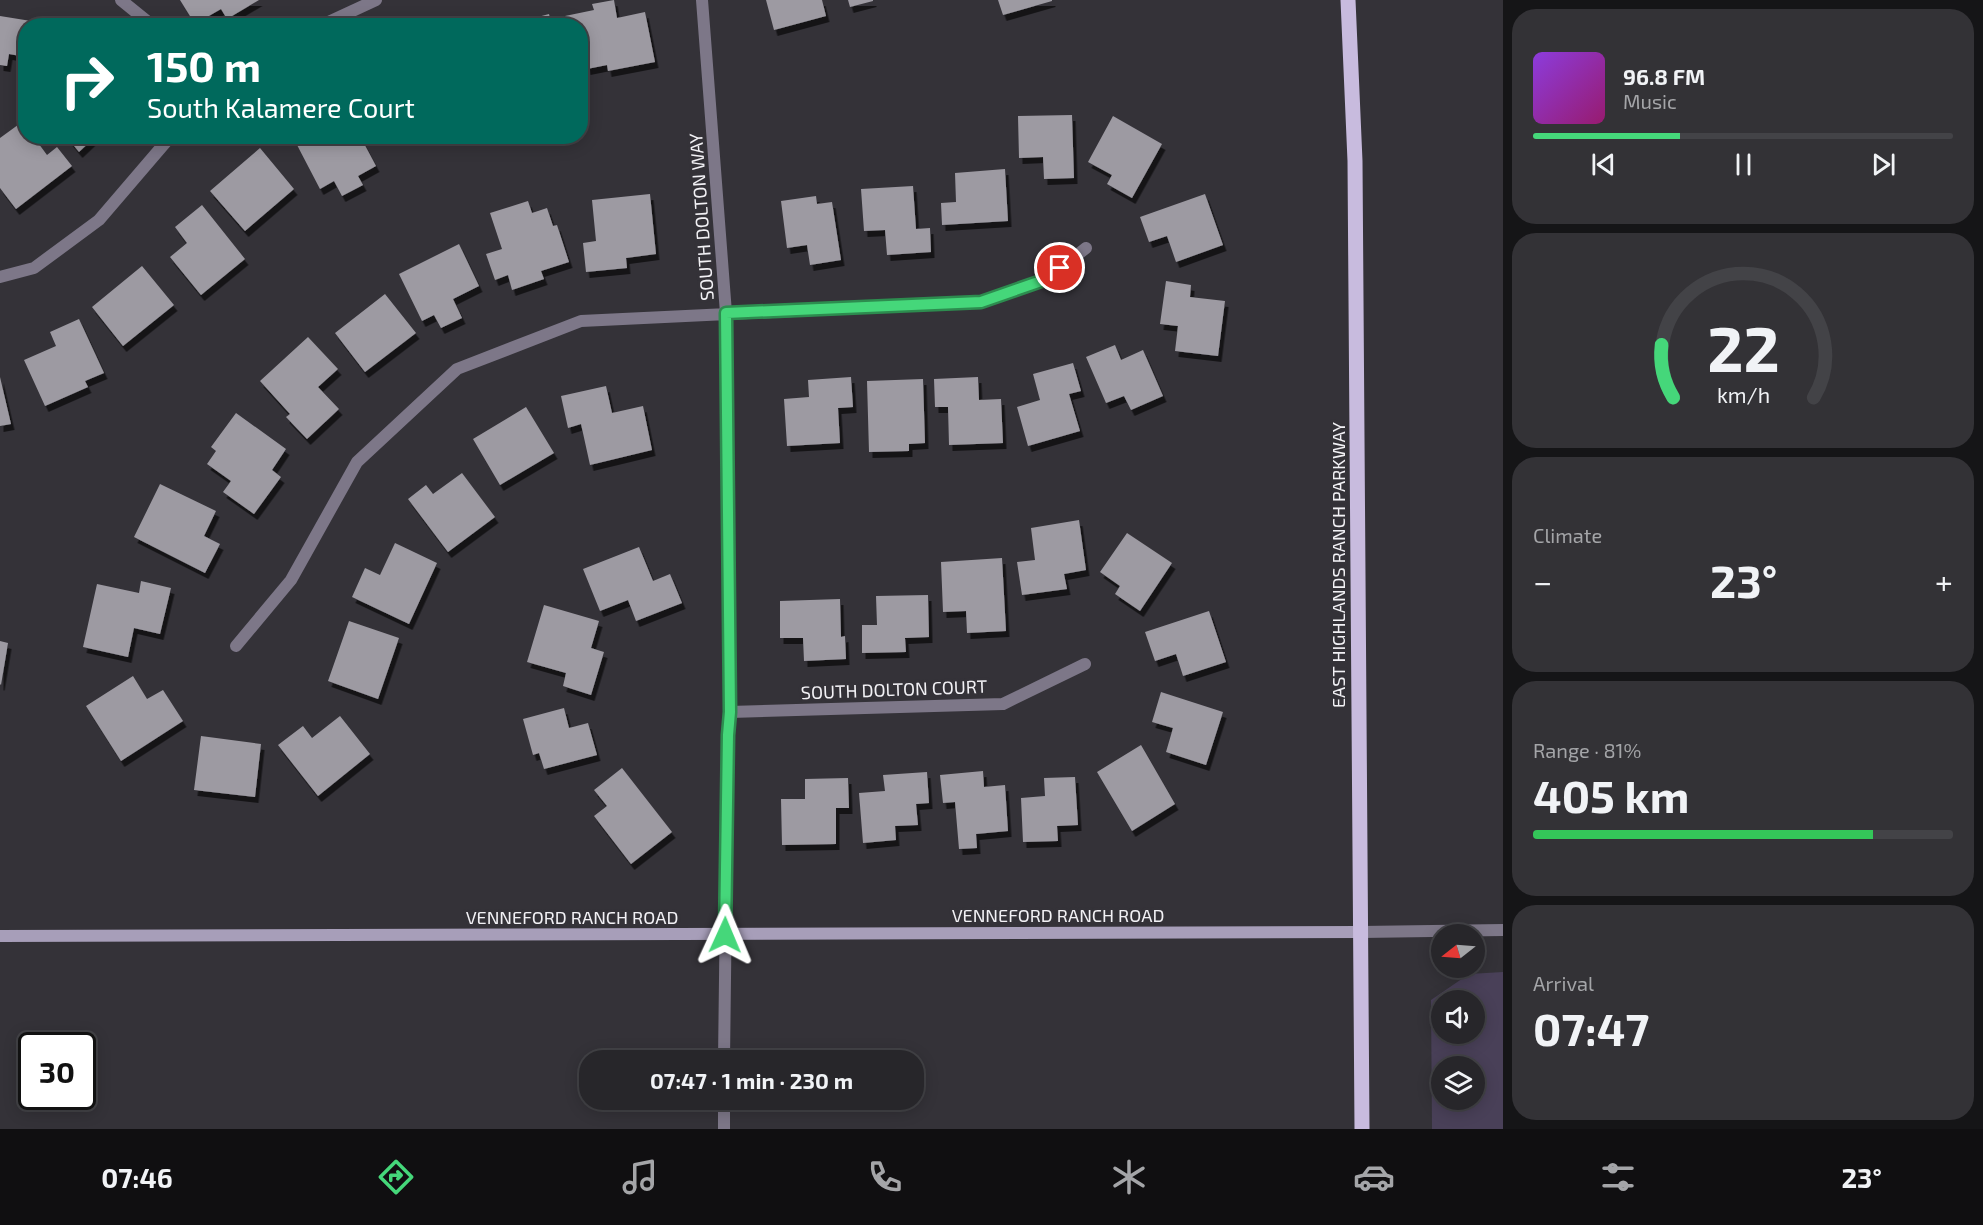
<!DOCTYPE html>
<html lang="en">
<head>
<meta charset="utf-8">
<style>
	body { margin:0; font-family:"Exo 2",sans-serif; background:#333236; color:#f1f3f6; height:100vh; display:flex; flex-direction:column; font-size:22px; white-space:nowrap }
	* { box-sizing:border-box; margin:0 }
	p { font-size:20px; color:#a4a5a8 }
	.icon { flex:none; width:33px; height:33px; fill:none; stroke:currentColor; stroke-width:2; stroke-linecap:round; stroke-linejoin:round }
	.map { position:relative; flex:1; overflow:hidden }
	.sheet { display:flex; flex-direction:column; gap:9px; padding:9px; background:#151517; width:480px }
	.sheet>* { flex:none }
	.top-card { position:absolute; left:18px; top:18px; width:570px; height:126px; border-radius:24px; box-shadow:0 3px 15px #0003,0 0 0 2px #434347; background:#00695c; color:#fff; overflow:hidden }
	.needle { width:39px; rotate:253deg }
	.controls { position:absolute; left:1431px; top:924px; display:grid; gap:12px }
	.controls a { display:grid; place-items:center; width:54px; height:54px; border-radius:50%; background:#27262a; box-shadow:0 3px 15px #0003,0 0 0 2px #434347; font-size:30px }
	.speed { position:absolute; left:18px; top:1032px; display:flex; gap:12px; font-size:30px; font-weight:700; text-align:center }
	.speed>* { display:grid; place-content:center; width:78px; height:78px; border-radius:50%; background:#27262a; box-shadow:0 3px 15px #0003,0 0 0 2px #434347; line-height:1 }
	.speed .limit { border:3px solid #111; border-radius:9px; background:#fff; color:#111 }
	.pin { position:absolute; display:grid; place-items:center; width:51px; height:51px; color:#fff; margin:-26px; border:3px solid #fff; border-radius:50%; box-shadow:0 2px 6px #0007 }
	.me { position:absolute; width:66px; margin:-33px; rotate:1deg; stroke-linejoin:round; filter:drop-shadow(0 0 4px #0008) }
	.turn { display:flex; align-items:center; gap:21px; height:126px; padding:0 30px; font-size:27px }
	.turn .icon { width:78px; height:78px; stroke-width:2.5 }
	.turn b { display:block; font-size:42px; line-height:51px }
	.big { font-size:45px; font-weight:700; line-height:1.1 }
	.sheet .widget { flex:1; display:flex; flex-direction:column; justify-content:center; gap:9px; min-width:0; padding:0 21px; border-radius:24px; background:#333236 }
	.sheet .dial { align-items:center; gap:0 }
	.dial svg { height:156px; overflow:visible; fill:none; stroke:#434347; stroke-width:7; stroke-linecap:round; text-anchor:middle }
	.dial text { fill:#f1f3f6; stroke:none }
	.song { display:flex; align-items:center; gap:18px }
	.cover { width:72px; height:72px; border-radius:9px; background:linear-gradient(135deg,hsl(270 70% 55%),hsl(320 70% 35%)) }
	.played { height:6px; border-radius:3px; background:linear-gradient(90deg,#45d77a 35%,#434347 35%) }
	.keys { display:flex; justify-content:space-around; direction:ltr }
	.heat { display:flex; justify-content:space-between; align-items:center; font-size:33px; direction:ltr }
	.charge { height:9px; border-radius:4px; background:linear-gradient(90deg,#34c759 81%,#434347 0) }
	.trip { position:absolute; left:579px; top:1050px; width:345px; height:60px; border-radius:24px; background:#27262a; box-shadow:0 3px 15px #0003,0 0 0 2px #434347; font-weight:700; line-height:60px; text-align:center }
	.tab-bar { display:flex; height:96px; justify-content:space-around; align-items:center; background:#100f11; color:#a4a5a8 }
	.tab-bar .icon { width:42px; height:42px }
	.tab-bar .selected { color:#45d77a }
	.tab-bar b { font-size:27px; color:#f1f3f6 }
	main { display:flex; flex:1; min-height:0 }
	.map>svg:first-child { display:block }
	.green { fill:#494058; fill-rule:evenodd }
	.building { fill:#9d9aa2; filter:url(#shadow) }
	.lines { fill:none; stroke-linecap:round; stroke-linejoin:round }
	.street { stroke:#7d7788; stroke-width:12 }
	.secondary { stroke:#a79eb9; stroke-width:12 }
	.primary { stroke:#c8bbde; stroke-width:15 }
	.route-casing { stroke:#2d8c4f; stroke-width:15 }
	.route { stroke:#45d77a; stroke-width:10 }
	.labels { text-anchor:middle; dominant-baseline:central; stroke-width:6; stroke-linejoin:round; paint-order:stroke }
	.street-label { font-size:18px; fill:#f2f1f5; stroke:#343238 }
</style>
</head>
<body>
<main>
<div class="map">
<svg width="1503" height="1129" viewBox="0 0 1503 1129">
	<defs>
		<filter id="shadow"><feDropShadow dx="3.5" dy="6" stdDeviation="0" flood-color="#0009"/></filter>
	</defs>
	<rect width="100%" height="100%" fill="#343238"/>
	<path class="green" d="M1503,972V1129H1432L1431,1000L1469,974ZM1442,1000H1474V1034H1442ZM1442,1066H1474V1100H1442Z"/>
	<path class="building" d="M180,0H259L227,19L221,9L195,24Z
		M614,0L617,18L645,12L655,62L608,71L607,65L587,69L583,44H580V26H567L565,16L594,10L592,4Z
		M766,0H822L826,16L774,30Z
		M848,0H873V1L850,7Z
		M998,0H1052V1L1003,15Z
		M549,14L552,26H509L508,25Z
		M0,16L31,21V26H26V57L9,54L7,66L0,65Z
		M1072,115L1074,178L1044,179L1043,157L1019,158L1018,116Z
		M1113,116L1162,144L1132,198L1107,184L1112,175L1088,162Z
		M22,122L26,127V136H33L47,155L57,147L72,166L16,209L0,188V138Z
		M66,136H96L79,152Z
		M308,136H360L376,166L358,176L363,185L342,196L334,181L320,189L296,143Z
		M260,148L294,189L245,231L210,191Z
		M1005,169L1008,221L942,225L941,203L956,202L955,173Z
		M913,186L916,229L930,228L931,252L887,255L885,230L864,231L861,189Z
		M650,194L656,254L626,258L627,268L586,272L583,243L596,241L592,200Z
		M1205,194L1223,245L1176,262L1167,236L1149,242L1140,217Z
		M816,196L817,204L832,202L841,260L810,265L807,245L787,248L781,201Z
		M528,201L532,213L547,208L553,226L557,225L569,262L541,271L544,279L512,290L508,275L495,280L486,254L502,249L490,213Z
		M202,205L245,259L201,295L170,257L187,243L175,227Z
		M459,244L479,286L453,299L462,318L441,328L434,315L422,321L399,274Z
		M142,266L174,305L123,346L92,307Z
		M1166,281L1191,285L1190,297L1225,301L1218,356L1175,351L1178,326L1160,324Z
		M385,294L416,333L365,372L335,333Z
		M79,319L104,373L85,381L88,387L45,406L24,360L56,346L50,332Z
		M308,337L338,369L318,387L339,409L307,439L286,417L290,414L260,381Z
		M1115,345L1121,360L1143,350L1163,396L1131,410L1124,396L1106,403L1086,357Z
		M1073,363L1081,391L1069,394L1080,431L1028,446L1017,407L1040,400L1033,374Z
		M0,377L11,424L0,426Z
		M851,377L853,407L838,408L840,443L787,446L784,399L809,397L808,380Z
		M978,377L979,400L1001,399L1003,443L949,445L948,407H935L934,379Z
		M923,379L925,443L909,444V451L869,452L867,381Z
		M606,386L612,413L643,406L652,450L590,465L581,424L568,428L561,396Z
		M526,407L554,453L500,485L473,439Z
		M236,413L286,449L272,470L281,477L254,514L223,492L231,481L207,464L216,451L211,447Z
		M462,473L495,517L448,552L408,499L426,485L433,494Z
		M160,484L216,511L204,536L220,544L205,573L134,537Z
		M1079,520L1086,570L1064,574L1067,589L1022,595L1017,562L1035,560L1031,528Z
		M1127,533L1172,563L1140,611L1115,594L1120,586L1100,572Z
		M395,543L437,563L409,624L352,597L365,568L380,575Z
		M639,547L653,581L670,574L682,603L636,621L628,600L600,611L583,569Z
		M1002,558L1006,631L967,633L966,611L943,612L941,562Z
		M141,581L171,588L160,634L134,628L128,657L83,647L97,584L139,593Z
		M928,595L929,637L905,638L906,652L862,653V625H877L876,596Z
		M840,599L841,637L845,636L846,659L804,661L803,638H780V601Z
		M544,605L599,621L591,648L604,652L591,695L563,686L566,673L527,662Z
		M1209,611L1226,662L1183,676L1176,654L1155,661L1145,632Z
		M349,621L399,638L378,699L328,681Z
		M0,641L8,643L1,685L0,684Z
		M133,676L147,699L163,690L183,721L121,761L86,706Z
		M1161,692L1223,712L1206,765L1166,752L1173,728L1152,722Z
		M564,708L569,728L588,723L597,755L544,769L539,753L533,755L523,719Z
		M340,716L370,754L318,796L278,745L303,726L312,738Z
		M201,736L261,744L255,797L194,790Z
		M1141,745L1175,804L1132,831L1097,772Z
		M622,768L672,832L631,864L594,816L607,806L594,790Z
		M983,771L984,787L1005,785L1008,831L976,834L977,848L959,849L955,802L943,803L940,775Z
		M927,772L929,803L916,804L918,825L895,826L896,840L863,843L859,793L885,791L883,775Z
		M1075,777L1078,825L1057,826L1058,841L1023,842L1021,798L1045,796L1044,778Z
		M848,778L849,808H836V844L782,845L781,799H805V779Z"/>
	<g class="lines">
		<path class="street" d="M121,0L153,26
			M702,0L726,313L730,712L728,735L724,1060
			M320,26L376,0
			M0,277L34,268L99,220L171,136
			M236,646L291,580L357,462L457,369L581,321L981,302L1047,279L1086,248
			M730,712L1003,704L1085,664
			M1361,932L1503,930
			M724,1129V1100"/>
		<path class="secondary" d="M0,936L1361,932"/>
		<path class="primary" d="M1348,0L1355,161L1362,1129"/>
	</g>
	<g class="lines">
		<g class="route-casing">
			<path id="route" d="M725,935L728,735L730,712L726,313L981,302L1047,279L1060,268"/>
		</g>
		<use href="#route" class="route"/>
	</g>
	<g class="labels">
		<g class="street-label">
			<text transform="translate(701 217) rotate(-94)">SOUTH DOLTON WAY</text>
			<text transform="translate(1338 565) rotate(-90)">EAST HIGHLANDS RANCH PARKWAY</text>
			<text transform="translate(894 689) rotate(-2)">SOUTH DOLTON COURT</text>
			<text x="1058" y="915">VENNEFORD RANCH ROAD</text>
			<text x="572" y="917">VENNEFORD RANCH ROAD</text>
		</g>
	</g>
</svg>
<div class="controls">
<a><svg class="needle" viewBox="-14 -14 28 28"><path d="M0-13l5 13h-10z" fill="#e53935"/><path d="M0 13l5-13h-10z" fill="#a4a5a8"/></svg></a>
<a><svg class="icon" aria-label="sound" viewBox="0 0 24 24"><path d="M4 9h4l5-4v14l-5-4H4zM17 9q2 3 0 6"/></svg></a>
<a><svg class="icon" aria-label="layers" viewBox="0 0 24 24"><path d="M12 4l9 5-9 5-9-5zM3 14l9 5 9-5"/></svg></a>
</div>
<div class="speed"><div class="limit">30</div></div>
<div class="pin" style="left:1060px;top:268px;background:#d93025"><svg class="icon" aria-label="arrive" viewBox="0 0 24 24"><path d="M6 21V4h12l-3 4 3 4H6"/></svg></div>
<svg class="me" style="left:725px;top:935px" viewBox="-20 -20 40 40"><path d="M0-17L14 15 0 8-14 15z" fill="#45d77a" stroke="#fff" stroke-width="4"/></svg>
<div class="trip">07:47 · 1 min · 230 m</div>
<div class="top-card">
<div class="turn"><svg class="icon" aria-label="right" viewBox="0 0 24 24"><path d="M7 20v-9h11M14 6l5 5-5 5"/></svg><div><b>150 m</b>South Kalamere Court</div></div>
</div>
</div>
<section class="sheet">
<div class="widget">
<div class="song"><i class="cover"></i><div><b>96.8 FM</b><p>Music</p></div></div>
<div class="played"></div>
<div class="keys"><svg class="icon" aria-label="previous" viewBox="0 0 24 24"><path d="M18 5L8 12l10 7zM5 5v14"/></svg><svg class="icon" aria-label="pause" viewBox="0 0 24 24"><path d="M8 5v14M16 5v14"/></svg><svg class="icon" aria-label="next" viewBox="0 0 24 24"><path d="M6 5l10 7-10 7zM19 5v14"/></svg></div>
</div>
<div class="widget dial"><svg viewBox="0 0 100 80">
<path d="M14 69A42 42 0 1 1 86 69"/>
<path d="M14 69A42 42 0 0 1 8 42" stroke="#45d77a"/>
<text x="50" y="56" font-size="32" font-weight="700">22</text>
<text x="50" y="72" font-size="11">km/h</text>
</svg></div>
<div class="widget"><p>Climate</p>
<div class="heat"><a>−</a><b class="big">23°</b><a>+</a></div>
</div>
<div class="widget"><p>Range · 81%</p><b class="big">405 km</b><div class="charge"></div></div>
<div class="widget"><p>Arrival</p><b class="big">07:47</b></div>
</section>
</main>
<nav class="tab-bar">
<b>07:46</b>
<svg class="icon selected" aria-label="directions" viewBox="0 0 24 24"><path d="M12 3l9 9-9 9-9-9zM9 14v-3h6M13 9l2 2-2 2"/></svg>
<svg class="icon" aria-label="music" viewBox="0 0 24 24"><path d="M9 18V5l10-2v13"/><circle cx="6" cy="18" r="3"/><circle cx="16" cy="16" r="3"/></svg>
<svg class="icon" aria-label="phone" viewBox="0 0 24 24"><path d="M5 4h4l2 5-3 2q2 4 5 5l2-3 5 2v4C11 20 4 13 5 4z"/></svg>
<svg class="icon" aria-label="climate" viewBox="0 0 24 24"><path d="M12 3v18M4 7l16 10M4 17L20 7"/></svg>
<svg class="icon" aria-label="car" viewBox="0 0 24 24"><path d="M5 17H2v-5l4-1 3-4h7l3 4 3 1v5h-3M9 17h6M6 11h13"/><circle cx="7" cy="17" r="2"/><circle cx="17" cy="17" r="2"/></svg>
<svg class="icon" aria-label="filters" viewBox="0 0 24 24"><path d="M4 7h16M4 17h16"/><circle cx="9" cy="7" r="2"/><circle cx="15" cy="17" r="2"/></svg>
<b>23°</b>
</nav>
</body>
</html>
